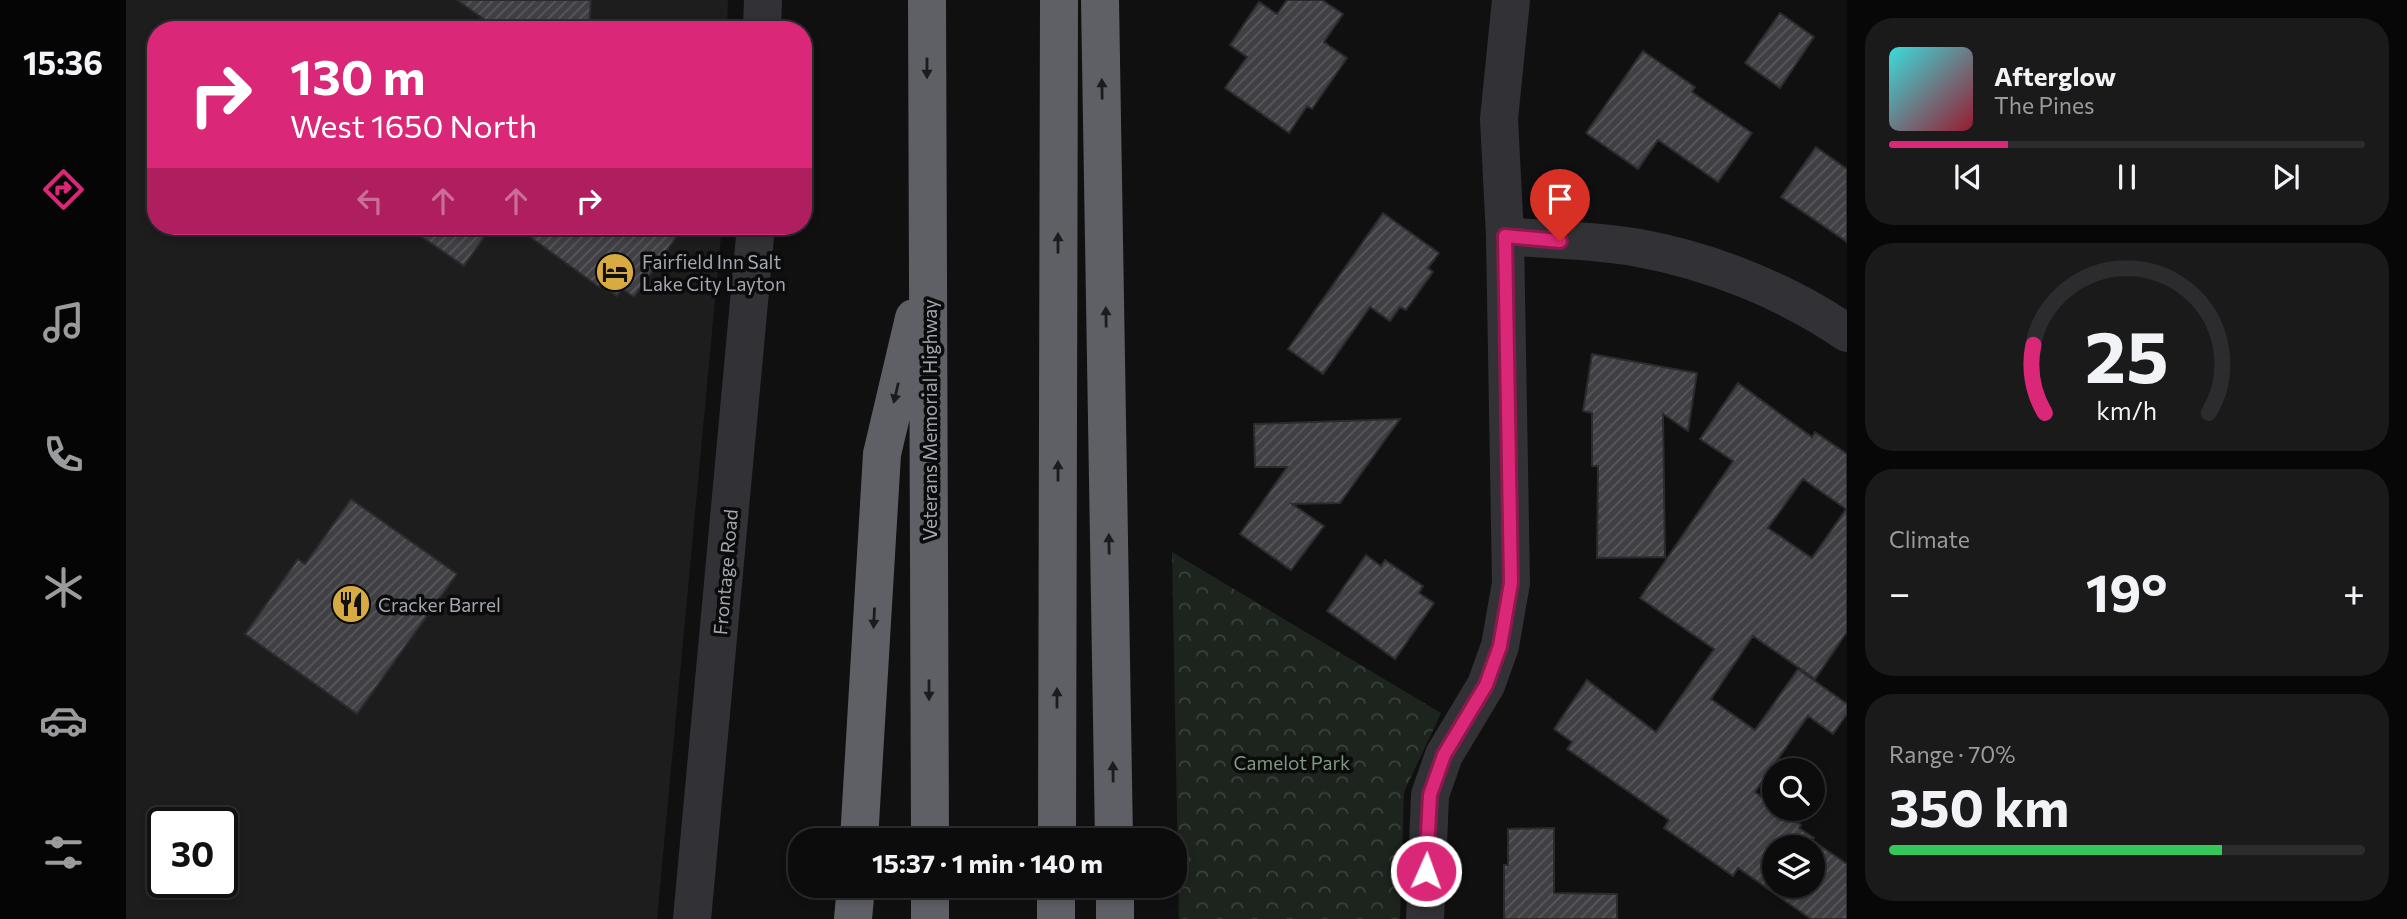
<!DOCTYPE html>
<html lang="en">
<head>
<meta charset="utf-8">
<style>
	body { margin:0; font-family:Commissioner,sans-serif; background:#1a1a1b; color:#f1f3f6; height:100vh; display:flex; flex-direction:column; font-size:26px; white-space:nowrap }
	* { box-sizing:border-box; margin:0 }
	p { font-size:23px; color:#9a9b9d }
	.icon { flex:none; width:38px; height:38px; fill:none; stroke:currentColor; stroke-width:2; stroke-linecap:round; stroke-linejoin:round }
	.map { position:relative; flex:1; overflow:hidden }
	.drawer { display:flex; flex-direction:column; gap:18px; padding:18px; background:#070707; width:560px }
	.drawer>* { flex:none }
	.hud { position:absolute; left:21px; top:21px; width:665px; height:214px; border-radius:28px; box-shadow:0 4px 10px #0003,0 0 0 2px #2c2c2e; background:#db2777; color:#fff; overflow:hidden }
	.tools { position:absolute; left:1636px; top:758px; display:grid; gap:14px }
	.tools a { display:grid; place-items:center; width:63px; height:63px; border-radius:50%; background:#0c0c0d; box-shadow:0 4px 10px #0003,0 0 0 2px #2c2c2e; font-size:35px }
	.speed { position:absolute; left:21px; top:807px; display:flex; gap:14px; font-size:35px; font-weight:700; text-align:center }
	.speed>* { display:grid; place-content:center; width:91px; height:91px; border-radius:50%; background:#0c0c0d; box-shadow:0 4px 10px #0003,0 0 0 2px #2c2c2e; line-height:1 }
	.speed .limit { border:4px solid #111; border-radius:10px; background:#fff; color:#111 }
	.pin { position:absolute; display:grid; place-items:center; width:60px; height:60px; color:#fff; margin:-72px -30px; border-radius:50% 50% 50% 0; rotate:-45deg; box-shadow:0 0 7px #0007 }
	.pin .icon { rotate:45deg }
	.me { position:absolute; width:77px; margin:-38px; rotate:2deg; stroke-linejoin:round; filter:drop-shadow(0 0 5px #0008) }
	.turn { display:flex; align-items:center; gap:24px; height:147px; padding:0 28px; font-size:32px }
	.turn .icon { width:91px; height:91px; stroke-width:2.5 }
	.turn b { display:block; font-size:49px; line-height:60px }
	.lanes { display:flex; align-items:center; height:66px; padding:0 28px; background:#0003; justify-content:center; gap:35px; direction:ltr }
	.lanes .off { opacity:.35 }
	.big { font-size:52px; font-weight:700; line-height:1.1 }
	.drawer .card { flex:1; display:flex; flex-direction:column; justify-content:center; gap:10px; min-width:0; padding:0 24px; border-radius:28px; background:#1a1a1b }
	.drawer .dial { align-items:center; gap:0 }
	.dial svg { height:182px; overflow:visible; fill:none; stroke:#2c2c2e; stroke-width:7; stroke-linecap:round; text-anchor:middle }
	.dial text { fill:#f1f3f6; stroke:none }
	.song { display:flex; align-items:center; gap:21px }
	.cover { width:84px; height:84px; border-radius:10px; background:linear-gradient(135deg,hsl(180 70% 55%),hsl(350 70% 35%)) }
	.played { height:7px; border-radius:4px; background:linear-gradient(90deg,#db2777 25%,#2c2c2e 25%) }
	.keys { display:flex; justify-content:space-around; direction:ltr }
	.heat { display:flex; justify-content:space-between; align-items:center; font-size:38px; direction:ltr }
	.charge { height:10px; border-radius:5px; background:linear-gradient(90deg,#34c759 70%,#2c2c2e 0) }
	.trip { position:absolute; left:662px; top:828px; width:399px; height:70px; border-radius:28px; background:#0c0c0d; box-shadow:0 4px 10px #0003,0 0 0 2px #2c2c2e; font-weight:700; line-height:70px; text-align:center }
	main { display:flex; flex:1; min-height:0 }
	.tabs { display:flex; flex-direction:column; width:126px; justify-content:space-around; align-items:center; background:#050505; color:#9a9b9d }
	.tabs .icon { width:49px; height:49px }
	.tabs .active { color:#db2777 }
	.tabs b { font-size:32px; color:#f1f3f6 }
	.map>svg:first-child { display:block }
	.built { fill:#1d1d1e; fill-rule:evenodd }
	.park { fill:url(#park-crowns) }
	.building { fill:url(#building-hatch); stroke:#2b2b2d; stroke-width:2; fill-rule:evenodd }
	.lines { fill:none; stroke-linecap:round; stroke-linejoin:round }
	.minor { stroke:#323236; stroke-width:38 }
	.highway { stroke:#5f6066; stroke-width:38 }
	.oneway { fill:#1c1c1e }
	.route-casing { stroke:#8e194d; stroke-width:18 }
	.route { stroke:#db2777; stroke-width:12 }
	.labels { text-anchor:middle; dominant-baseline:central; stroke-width:7; stroke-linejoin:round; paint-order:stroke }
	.poi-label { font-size:19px; fill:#a3a7b0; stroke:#0b0b0c; text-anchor:start }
	.street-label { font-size:19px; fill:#a3a7b0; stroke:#0b0b0c }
	.park-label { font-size:19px; fill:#7d997f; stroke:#0b0b0c }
</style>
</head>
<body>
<main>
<nav class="tabs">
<b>15:36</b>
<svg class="icon active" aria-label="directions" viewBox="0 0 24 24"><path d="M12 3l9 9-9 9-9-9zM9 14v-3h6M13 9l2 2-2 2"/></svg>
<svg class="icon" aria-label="music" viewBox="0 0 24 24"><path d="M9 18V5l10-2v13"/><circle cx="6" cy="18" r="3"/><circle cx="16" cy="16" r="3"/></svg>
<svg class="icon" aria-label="phone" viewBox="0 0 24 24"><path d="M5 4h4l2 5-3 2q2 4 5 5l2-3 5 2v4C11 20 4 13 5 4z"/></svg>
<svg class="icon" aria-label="climate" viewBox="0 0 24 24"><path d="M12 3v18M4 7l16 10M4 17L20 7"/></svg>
<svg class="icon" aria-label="car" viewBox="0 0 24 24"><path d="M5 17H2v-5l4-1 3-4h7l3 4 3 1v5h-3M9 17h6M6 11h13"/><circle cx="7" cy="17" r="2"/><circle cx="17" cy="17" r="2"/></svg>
<svg class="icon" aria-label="filters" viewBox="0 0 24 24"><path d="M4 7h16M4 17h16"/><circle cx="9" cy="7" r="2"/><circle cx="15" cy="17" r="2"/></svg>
</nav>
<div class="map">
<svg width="1721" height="919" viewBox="0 0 1721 919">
	<defs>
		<pattern id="park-crowns" width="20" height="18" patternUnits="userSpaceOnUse" patternTransform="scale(1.75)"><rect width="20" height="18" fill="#1d241e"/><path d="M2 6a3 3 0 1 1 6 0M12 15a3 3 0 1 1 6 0" fill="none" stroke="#3b413c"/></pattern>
		<pattern id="building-hatch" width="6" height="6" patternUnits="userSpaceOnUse" patternTransform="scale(1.75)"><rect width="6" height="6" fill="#404044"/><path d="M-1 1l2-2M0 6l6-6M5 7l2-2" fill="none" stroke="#58595c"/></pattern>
	</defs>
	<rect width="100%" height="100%" fill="#101011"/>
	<path class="built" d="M0,0H602L601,30H30V226H596L531,919H0ZM37,822H96V882H37Z"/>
	<path class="park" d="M1046,552L1315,713L1278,792L1274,919H1053Z"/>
	<path class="building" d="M331,0H465L463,30H373Z
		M1161,0H1196L1217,14L1198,42L1221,58L1186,109L1181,106L1163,133L1099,88L1121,57L1104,45L1133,2L1151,14Z
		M1654,13L1688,37L1654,88L1619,63Z
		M1517,51L1569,87L1566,92L1626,133L1592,182L1532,140L1512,169L1460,133Z
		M1690,147L1721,169V242L1655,197Z
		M1257,213L1313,253L1302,268L1307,272L1280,310L1274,307L1264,321L1244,307L1197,374L1162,349Z
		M280,226H366L338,266Z
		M389,226H558L508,297L496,289L491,296L475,285L473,287Z
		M1466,354L1571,373L1562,431L1537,414L1539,557L1471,558L1472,466H1466V413L1457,411Z
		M1612,383L1686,437L1689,432L1721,454V632L1689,679L1627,636L1585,699L1629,730L1672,669L1721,704V714L1707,734L1682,716L1629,792L1675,825L1673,828L1688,838L1686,840L1721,864V919H1685L1612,868L1607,876L1538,828L1543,820L1441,749L1446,742L1428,729L1461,680L1530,732L1588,649L1514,598L1607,461L1574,439ZM1677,479L1720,509L1686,558L1642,528ZM1648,847H1687V886H1648Z
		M1274,419L1214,503L1166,504L1198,526L1165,570L1114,534L1161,467H1129L1128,424Z
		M225,499L331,574L231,714L119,634L172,559L179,564Z
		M1240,555L1255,566L1259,560L1297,586L1293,593L1308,603L1269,659L1201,611Z
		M1428,828V893L1491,894V919H1378V865H1382V829Z"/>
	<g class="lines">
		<path class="minor" d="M636,30L637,0
			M1379,236C1423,240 1470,240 1513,248C1585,261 1662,292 1721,333
			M566,919L630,226
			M1299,919L1304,795L1318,755L1360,685L1374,646L1385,583L1379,236L1373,119L1385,0"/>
		<path class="highway" d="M801,0L804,840
			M974,0L988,840
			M733,840L756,454L788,318
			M931,840L933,0
			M804,886V919
			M989,886V919
			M727,919L730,886
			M930,919V886"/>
	</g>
	<defs><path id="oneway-solid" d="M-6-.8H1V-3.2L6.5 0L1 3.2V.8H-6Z" transform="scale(1.75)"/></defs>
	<g class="oneway">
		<use href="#oneway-solid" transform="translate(801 68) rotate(90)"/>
		<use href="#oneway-solid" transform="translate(976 89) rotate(-91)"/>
		<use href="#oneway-solid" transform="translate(932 243) rotate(-90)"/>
		<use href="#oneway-solid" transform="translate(980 317) rotate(-91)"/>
		<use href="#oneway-solid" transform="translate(770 393) rotate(103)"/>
		<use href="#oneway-solid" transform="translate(932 471) rotate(-90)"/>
		<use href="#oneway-solid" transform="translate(983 544) rotate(-91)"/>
		<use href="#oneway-solid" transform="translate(748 618) rotate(93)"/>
		<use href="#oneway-solid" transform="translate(803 690) rotate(90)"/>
		<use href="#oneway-solid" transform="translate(931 698) rotate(-90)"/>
		<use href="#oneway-solid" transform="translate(987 772) rotate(-91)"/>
	</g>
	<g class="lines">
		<g class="route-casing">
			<path id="route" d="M1300,871L1304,795L1318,755L1360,685L1374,646L1385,583L1379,236L1434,241"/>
		</g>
		<use href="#route" class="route"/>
	</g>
	<defs>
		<g id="hotel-disc" transform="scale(2.0125)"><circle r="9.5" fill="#d8ab42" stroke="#0b0b0c"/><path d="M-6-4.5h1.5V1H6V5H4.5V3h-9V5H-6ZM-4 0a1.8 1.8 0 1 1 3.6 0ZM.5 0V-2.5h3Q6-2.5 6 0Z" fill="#111"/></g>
		<g id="restaurant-disc" transform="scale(2.0125)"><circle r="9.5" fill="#d8ab42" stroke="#0b0b0c"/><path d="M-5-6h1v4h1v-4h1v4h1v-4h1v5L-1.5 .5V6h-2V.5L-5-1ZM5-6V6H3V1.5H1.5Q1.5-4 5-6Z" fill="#111"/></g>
	</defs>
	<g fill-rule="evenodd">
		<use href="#hotel-disc" x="489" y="272"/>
		<use href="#restaurant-disc" x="225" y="604"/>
	</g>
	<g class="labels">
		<g class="poi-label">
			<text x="516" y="261">Fairfield Inn Salt<tspan x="516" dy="22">Lake City Layton</tspan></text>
			<text x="252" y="604">Cracker Barrel</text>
		</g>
		<g class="street-label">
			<text transform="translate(803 420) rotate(-90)">Veterans Memorial Highway</text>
			<text transform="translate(599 572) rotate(-85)">Frontage Road</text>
		</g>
		<g class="park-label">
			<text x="1166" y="762">Camelot Park</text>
		</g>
	</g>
</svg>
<div class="tools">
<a><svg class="icon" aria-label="search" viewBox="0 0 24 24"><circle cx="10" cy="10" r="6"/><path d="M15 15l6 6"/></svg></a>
<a><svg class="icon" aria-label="layers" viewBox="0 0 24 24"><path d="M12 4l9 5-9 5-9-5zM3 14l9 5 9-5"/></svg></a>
</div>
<div class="speed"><div class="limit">30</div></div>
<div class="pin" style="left:1434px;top:241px;background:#d93025"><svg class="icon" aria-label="arrive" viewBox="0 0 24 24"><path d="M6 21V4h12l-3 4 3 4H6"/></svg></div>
<svg class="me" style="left:1300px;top:871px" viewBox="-20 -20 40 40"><circle r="17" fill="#db2777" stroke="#fff" stroke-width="3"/><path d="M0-11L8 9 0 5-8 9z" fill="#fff"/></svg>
<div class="trip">15:37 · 1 min · 140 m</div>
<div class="hud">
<div class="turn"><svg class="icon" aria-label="right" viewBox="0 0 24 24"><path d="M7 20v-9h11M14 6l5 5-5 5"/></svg><div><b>130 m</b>West 1650 North</div></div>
<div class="lanes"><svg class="icon off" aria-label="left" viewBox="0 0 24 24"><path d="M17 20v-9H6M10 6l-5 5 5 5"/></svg><svg class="icon off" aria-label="ahead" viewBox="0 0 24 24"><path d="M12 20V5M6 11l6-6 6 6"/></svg><svg class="icon off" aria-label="ahead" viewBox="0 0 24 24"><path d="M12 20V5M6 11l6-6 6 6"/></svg><svg class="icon" aria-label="right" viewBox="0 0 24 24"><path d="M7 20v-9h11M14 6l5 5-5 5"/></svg></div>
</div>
</div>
<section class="drawer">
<div class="card">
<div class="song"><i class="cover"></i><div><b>Afterglow</b><p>The Pines</p></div></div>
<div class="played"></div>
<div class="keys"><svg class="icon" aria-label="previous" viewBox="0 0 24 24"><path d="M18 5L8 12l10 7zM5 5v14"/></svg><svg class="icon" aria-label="pause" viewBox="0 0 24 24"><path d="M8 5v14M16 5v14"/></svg><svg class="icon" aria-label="next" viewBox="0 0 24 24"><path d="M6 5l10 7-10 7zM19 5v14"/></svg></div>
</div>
<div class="card dial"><svg viewBox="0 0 100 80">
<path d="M14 69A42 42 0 1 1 86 69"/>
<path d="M14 69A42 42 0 0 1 9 39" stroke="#db2777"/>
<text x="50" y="56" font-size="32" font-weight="700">25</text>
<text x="50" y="72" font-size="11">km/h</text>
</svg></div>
<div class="card"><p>Climate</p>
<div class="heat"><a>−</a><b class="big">19°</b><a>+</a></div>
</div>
<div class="card"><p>Range · 70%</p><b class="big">350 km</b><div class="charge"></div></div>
</section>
</main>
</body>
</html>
